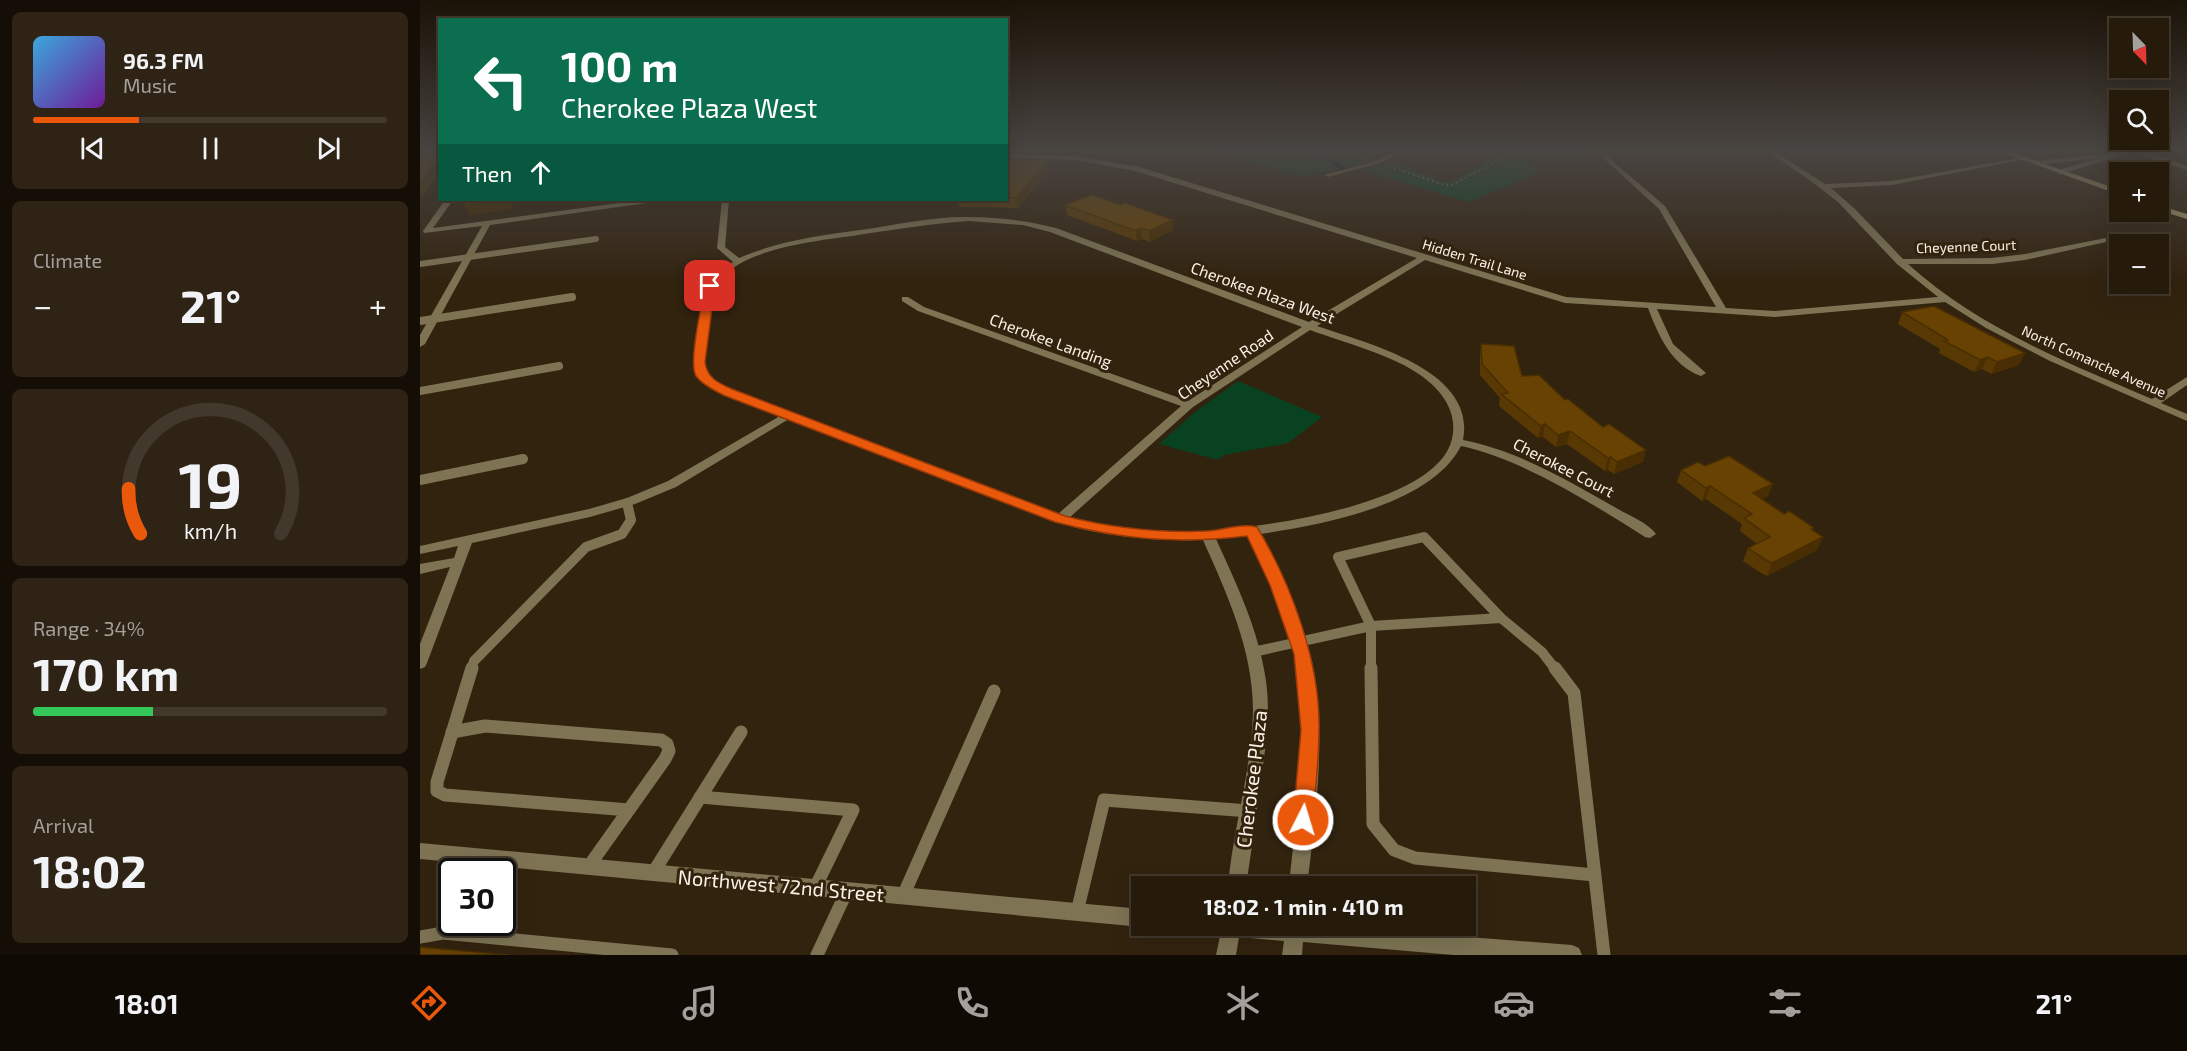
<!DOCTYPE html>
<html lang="en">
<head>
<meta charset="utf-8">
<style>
	body { margin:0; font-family:"Exo 2",sans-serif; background:#2e2314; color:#f1f3f6; height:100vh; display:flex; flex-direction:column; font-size:22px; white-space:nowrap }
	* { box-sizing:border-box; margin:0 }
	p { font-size:20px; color:#a4a19d }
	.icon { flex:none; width:33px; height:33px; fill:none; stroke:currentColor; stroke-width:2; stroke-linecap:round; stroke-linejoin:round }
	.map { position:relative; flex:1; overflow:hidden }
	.panel { display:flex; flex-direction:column; gap:12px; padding:12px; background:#150e06; width:420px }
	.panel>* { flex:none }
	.banner { position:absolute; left:18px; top:18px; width:570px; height:183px; border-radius:0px; box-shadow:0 6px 24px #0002,0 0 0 2px #42382c; background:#0b6e4f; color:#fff; overflow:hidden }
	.needle { width:39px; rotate:157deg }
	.fabs { position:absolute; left:1689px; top:18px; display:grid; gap:12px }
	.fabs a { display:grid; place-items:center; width:60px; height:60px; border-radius:0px; background:#261a0b; box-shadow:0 6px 24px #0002,0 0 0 2px #42382c; font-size:30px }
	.speed { position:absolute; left:18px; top:858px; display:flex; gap:12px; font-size:30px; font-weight:700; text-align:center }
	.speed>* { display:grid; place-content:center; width:78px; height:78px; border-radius:50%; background:#261a0b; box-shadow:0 6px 24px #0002,0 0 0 2px #42382c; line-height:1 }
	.speed .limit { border:3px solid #111; border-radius:9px; background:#fff; color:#111 }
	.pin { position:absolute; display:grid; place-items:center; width:51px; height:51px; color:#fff; margin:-26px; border-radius:12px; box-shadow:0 3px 9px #0006 }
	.me { position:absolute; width:66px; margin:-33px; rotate:5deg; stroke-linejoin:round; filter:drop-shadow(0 0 4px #0008) }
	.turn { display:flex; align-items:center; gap:21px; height:126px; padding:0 24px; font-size:27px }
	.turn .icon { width:78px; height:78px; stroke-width:2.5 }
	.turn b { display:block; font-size:42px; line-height:51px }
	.then { display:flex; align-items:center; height:57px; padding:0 24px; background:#0003; gap:12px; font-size:22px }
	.big { font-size:45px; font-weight:700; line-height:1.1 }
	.panel .card { flex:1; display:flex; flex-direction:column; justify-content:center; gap:9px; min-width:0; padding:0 21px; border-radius:9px; background:#2e2314 }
	.panel .dial { align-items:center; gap:0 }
	.dial svg { height:156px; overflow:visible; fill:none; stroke:#42382c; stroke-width:7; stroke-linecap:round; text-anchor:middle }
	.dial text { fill:#f1f3f6; stroke:none }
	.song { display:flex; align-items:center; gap:18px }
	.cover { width:72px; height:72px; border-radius:9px; background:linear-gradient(135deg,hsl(200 70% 55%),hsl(280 70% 35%)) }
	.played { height:6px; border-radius:3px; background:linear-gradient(90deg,#ea580c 30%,#42382c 30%) }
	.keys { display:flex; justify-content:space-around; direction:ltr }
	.heat { display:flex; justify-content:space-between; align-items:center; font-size:33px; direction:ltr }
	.charge { height:9px; border-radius:4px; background:linear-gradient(90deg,#34c759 34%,#42382c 0) }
	.trip { position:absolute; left:711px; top:876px; width:345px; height:60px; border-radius:0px; background:#261a0b; box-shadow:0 6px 24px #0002,0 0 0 2px #42382c; font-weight:700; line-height:60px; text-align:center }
	.tabs { display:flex; height:96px; justify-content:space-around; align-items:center; background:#0f0a04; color:#a4a19d }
	.tabs .icon { width:42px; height:42px }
	.tabs .selected { color:#ea580c }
	.tabs b { font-size:27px; color:#f1f3f6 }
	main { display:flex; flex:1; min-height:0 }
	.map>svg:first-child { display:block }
	.green { fill:#084221 }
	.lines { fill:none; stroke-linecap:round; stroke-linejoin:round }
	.stream { stroke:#000926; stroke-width:4 }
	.path { stroke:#827564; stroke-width:2; stroke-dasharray:2 3; stroke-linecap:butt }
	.service-far3 { stroke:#7e7454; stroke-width:6 }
	.service-far2 { stroke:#7e7454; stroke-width:8 }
	.service-far1 { stroke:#7e7454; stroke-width:10 }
	.service { stroke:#7e7454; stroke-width:13 }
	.minor { fill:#7e7454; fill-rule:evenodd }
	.secondary { fill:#b1a16c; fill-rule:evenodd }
	.wall { fill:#593903 }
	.shaded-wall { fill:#482e02 }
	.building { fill:#674203; stroke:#482e02; stroke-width:1.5 }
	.route { fill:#ea580c; stroke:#983908; stroke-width:1.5 }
	.labels { text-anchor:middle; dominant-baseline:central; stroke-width:6; stroke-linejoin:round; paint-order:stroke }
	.far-street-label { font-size:14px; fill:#fbf1e5; stroke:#32230f }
	.street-label { font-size:16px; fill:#fbf1e5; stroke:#32230f }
	.near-street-label { font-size:20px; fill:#fbf1e5; stroke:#32230f }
</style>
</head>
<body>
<main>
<section class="panel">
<div class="card">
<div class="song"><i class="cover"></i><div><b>96.3 FM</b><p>Music</p></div></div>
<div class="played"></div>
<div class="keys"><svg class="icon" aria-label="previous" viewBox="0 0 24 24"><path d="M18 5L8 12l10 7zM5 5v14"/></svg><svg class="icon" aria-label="pause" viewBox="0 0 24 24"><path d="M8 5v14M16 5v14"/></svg><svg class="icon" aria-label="next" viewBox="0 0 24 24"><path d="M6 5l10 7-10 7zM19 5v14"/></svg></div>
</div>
<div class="card"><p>Climate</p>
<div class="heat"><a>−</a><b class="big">21°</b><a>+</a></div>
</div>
<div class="card dial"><svg viewBox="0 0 100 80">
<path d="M14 69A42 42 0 1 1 86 69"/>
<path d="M14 69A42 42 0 0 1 8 46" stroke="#ea580c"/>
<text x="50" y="56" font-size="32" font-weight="700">19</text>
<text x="50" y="72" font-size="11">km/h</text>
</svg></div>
<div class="card"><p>Range · 34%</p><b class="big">170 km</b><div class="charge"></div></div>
<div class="card"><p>Arrival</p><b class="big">18:02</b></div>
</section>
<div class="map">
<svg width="1767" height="955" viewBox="0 0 1767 955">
	<rect width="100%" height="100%" fill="#32230f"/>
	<path class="green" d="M783,149H928L957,158L927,167L883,176Z
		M1091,149H1164L1160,152L1163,156L1108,160L1119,173L1048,202L943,170L969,162L1028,183Z
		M818,381L902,417L868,443L804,455L798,460L739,444L775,412Z"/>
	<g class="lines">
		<path class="stream" d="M903,155L926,171"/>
		<path class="path" d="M892,149L903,155H935
			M974,168L1022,184L1032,185L1099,149"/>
		<path class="service-far3" d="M0,264L176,239"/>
		<path class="service-far2" d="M0,321L152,297
			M0,391L139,366"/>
		<path class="service-far1" d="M0,480L103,459
			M833,652L951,626L1081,618L1122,652L1136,670
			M51,670L54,661L166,547L202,534L211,520L207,503
			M951,670V626L918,557L1004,537L1081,618"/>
		<path class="service" d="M52,668L17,782V791L25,795L209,810
			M951,668L953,824L974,850L995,858L1175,875
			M1135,668L1154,693L1184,955
			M32,732L65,726L241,740L247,744L249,751L245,759L169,866
			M280,797L433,810L395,888
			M233,873L321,732
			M483,896L574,691
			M657,912L684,800L829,811
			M0,937L23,933L252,955
			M397,955L427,891"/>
		<path class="minor" d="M980,149H989L960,163L908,177L904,175L956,161Z
			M1343,149H1351L1405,184L1472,181L1604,157V159L1602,160L1472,185L1411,188L1435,209L1483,259L1572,258L1605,254L1686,238V242L1605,260L1572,264H1488C1557,327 1648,363 1732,399L1767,377V385L1741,403L1767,414V421L1630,361L1566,328L1525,302L1355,317L1237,309L1253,344L1286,373L1281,376C1252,366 1238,335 1228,308L1145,303L1005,260L897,326C945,343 1057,369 1043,440C1099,451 1149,481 1198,509C1210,516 1228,523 1236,534L1230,538L1225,537C1173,504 1102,459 1041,446C1011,505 901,525 840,534C859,572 880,611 890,653C908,723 896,815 887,886H869C876,810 892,731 876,654C867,613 846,574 828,536L796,539C817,585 839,631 846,681C851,717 845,751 840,786C836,819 831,853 826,886H808C813,828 832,769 833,710C833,650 807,594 783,540C733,541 687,537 638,523L369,419L256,487L215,504L170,517L52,543L7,663L5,667L0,669V644L30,567L0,574V564L34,558L38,546L0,554V546L169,509L207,498L248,481L360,416C331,405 282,395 274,362L286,286L300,270L313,262L297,248L302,200H309L305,247L319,258C358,241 398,236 440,230C476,225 513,216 549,217C579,217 607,221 636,228L889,322L997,258L715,171L655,160L586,158V154L655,156L719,167L1146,297L1296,307L1239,209L1180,155V153L1182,152L1245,206L1306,308L1355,311L1518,297L1477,264L1418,202L1391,181ZM549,221L603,225L630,232L882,327L768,401L504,307L488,297H482V301L498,311L761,406L638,514L311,390C297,383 288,377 284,362C286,349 291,293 296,285C321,246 402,241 444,234C479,229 514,223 549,221ZM890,330C925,343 974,355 1003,377C1023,392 1038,413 1032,439C1016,510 809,534 748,532C714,531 682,527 649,518L773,407Z
			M1709,149H1719L1767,166V170L1712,152L1641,174H1638V170L1680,158L1615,165L1611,163L1615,161L1697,153Z
			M25,200H33L13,228L221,200H238L234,202L70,225L5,344L0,347V335L62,226L4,233L3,231Z
			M0,843L722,909V926H726L722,927L0,859Z
			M787,926H906L1152,945L1159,948L1162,955H1034L883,942L882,955H862L864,941L819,937L816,955H796L800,936L790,933Z"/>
		<path class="secondary" d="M1573,149H1582L1700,190V195Z
			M1738,205L1767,214V219L1738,210Z"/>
	</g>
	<path class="wall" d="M586,158L628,160L630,169L598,208L539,207L537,200H586Z
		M645,205H701L753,220V230L730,242L722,239L717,241L647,215Z
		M1482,312L1599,365L1571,374L1562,369L1554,372L1519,353L1520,349L1478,324Z
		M1061,344L1102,376L1145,400L1223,462L1194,474L1188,470L1185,471L1147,444L1136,447L1123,437L1118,438L1079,406L1080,398L1060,375V356Z
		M1285,466L1348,496L1342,499L1393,531L1397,550L1347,576L1341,573L1323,561L1328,548L1337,544L1320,531L1322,524L1286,499L1282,501L1257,482L1261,470Z"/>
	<path class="shaded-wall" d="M20,157V173L0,199V182Z
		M628,160L630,169L598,208L596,198Z
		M85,200H96L90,210L49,215L44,205Z
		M753,220V230L730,242L729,231Z
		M721,228L722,239L717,241L716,231Z
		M1605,353L1599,365L1571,374L1577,362Z
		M1568,357L1562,369L1554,372L1560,360Z
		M1125,424L1123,437L1118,438L1121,426Z
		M1150,431L1147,444L1136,447L1138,435Z
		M1226,450L1223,462L1194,474L1197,462Z
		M1191,457L1188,470L1185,471L1188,458Z
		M1353,484L1348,496L1329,506L1333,493Z
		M1290,486L1286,499L1282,501L1286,488Z
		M1403,537L1397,550L1347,576L1352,563Z"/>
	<path class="building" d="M0,149H20V157L0,182Z
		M586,158L628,160L596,198H586Z
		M672,195L701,205L705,203L753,220L729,231L721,228L716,231L645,205Z
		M47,200H85L44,205Z
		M1514,306L1605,353L1577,362L1568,357L1560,360L1524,341L1528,340L1482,312Z
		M1061,344L1094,346L1102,376L1119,375L1145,400L1148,399L1183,427L1189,424L1226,450L1197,462L1191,457L1188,458L1150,431L1138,435L1125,424L1121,426L1081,394L1088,393L1062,364Z
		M1309,456L1353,484L1333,493L1364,514L1369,511L1394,528L1391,529L1403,537L1352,563L1346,560L1328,548L1350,537L1324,518L1332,514L1290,486L1286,488L1261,470L1278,462L1285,466Z
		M0,947L90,955H0Z"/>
	<linearGradient id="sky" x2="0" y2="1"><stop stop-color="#1c1308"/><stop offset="0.53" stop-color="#494542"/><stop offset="1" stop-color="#494542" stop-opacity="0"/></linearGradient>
	<rect width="1767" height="283" fill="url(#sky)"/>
	<path class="route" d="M290,283L295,286L285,362C287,378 298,383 312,389L645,516C692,528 738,533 787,531C803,530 822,523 837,527C872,585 901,665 899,732C899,761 895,791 893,820L890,826L883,828L876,826L873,820L881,730L874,654L850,585L827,536C758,544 703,540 635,522L303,395C294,390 282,385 276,376C268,363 282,304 285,286Z"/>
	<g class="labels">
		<g class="far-street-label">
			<text transform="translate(1546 246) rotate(-2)">Cheyenne Court</text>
			<text transform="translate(1055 259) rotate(17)">Hidden Trail Lane</text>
			<text transform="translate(1674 361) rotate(24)">North Comanche Avenue</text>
		</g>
		<g class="street-label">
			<text transform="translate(843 292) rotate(20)">Cherokee Plaza West</text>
			<text transform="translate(631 340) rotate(20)">Cherokee Landing</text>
			<text transform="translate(805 364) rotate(-34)">Cheyenne Road</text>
			<text transform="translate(1144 467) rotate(27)">Cherokee Court</text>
		</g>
		<g class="near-street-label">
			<text transform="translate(831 779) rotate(-83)">Cherokee Plaza</text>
			<text transform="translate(361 885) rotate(5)">Northwest 72nd Street</text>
		</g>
	</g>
</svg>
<div class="fabs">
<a><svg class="needle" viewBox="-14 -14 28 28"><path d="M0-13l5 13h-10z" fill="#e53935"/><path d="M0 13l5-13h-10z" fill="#a4a19d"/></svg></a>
<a><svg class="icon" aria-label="search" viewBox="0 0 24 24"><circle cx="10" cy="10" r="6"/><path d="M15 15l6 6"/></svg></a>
<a>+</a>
<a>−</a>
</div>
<div class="speed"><div class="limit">30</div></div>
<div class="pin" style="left:290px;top:286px;background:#d93025"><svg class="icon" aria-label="arrive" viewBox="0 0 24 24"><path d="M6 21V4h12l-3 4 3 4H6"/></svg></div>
<svg class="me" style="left:883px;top:820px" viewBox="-20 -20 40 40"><circle r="17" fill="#ea580c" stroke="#fff" stroke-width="3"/><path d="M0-11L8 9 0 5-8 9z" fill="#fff"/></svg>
<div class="trip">18:02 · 1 min · 410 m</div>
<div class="banner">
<div class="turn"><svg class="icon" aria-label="left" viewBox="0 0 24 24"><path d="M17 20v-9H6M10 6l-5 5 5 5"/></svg><div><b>100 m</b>Cherokee Plaza West</div></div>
<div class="then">Then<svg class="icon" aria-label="ahead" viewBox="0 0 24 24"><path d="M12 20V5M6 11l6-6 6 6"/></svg></div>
</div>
</div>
</main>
<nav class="tabs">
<b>18:01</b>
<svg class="icon selected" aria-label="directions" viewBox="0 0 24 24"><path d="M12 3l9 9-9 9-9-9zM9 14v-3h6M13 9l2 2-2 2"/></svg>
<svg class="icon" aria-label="music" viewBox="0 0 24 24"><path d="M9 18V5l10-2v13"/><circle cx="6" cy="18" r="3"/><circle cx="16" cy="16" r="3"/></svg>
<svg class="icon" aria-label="phone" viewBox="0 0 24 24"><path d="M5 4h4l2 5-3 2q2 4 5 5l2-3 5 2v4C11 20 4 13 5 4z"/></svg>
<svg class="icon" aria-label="climate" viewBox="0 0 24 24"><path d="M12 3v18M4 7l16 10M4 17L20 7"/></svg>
<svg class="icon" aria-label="car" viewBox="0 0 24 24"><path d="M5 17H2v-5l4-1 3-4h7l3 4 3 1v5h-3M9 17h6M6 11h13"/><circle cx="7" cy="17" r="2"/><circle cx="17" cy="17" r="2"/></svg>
<svg class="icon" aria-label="filters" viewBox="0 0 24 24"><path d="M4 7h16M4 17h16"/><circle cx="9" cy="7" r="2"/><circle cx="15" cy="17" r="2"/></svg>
<b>21°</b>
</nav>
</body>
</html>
